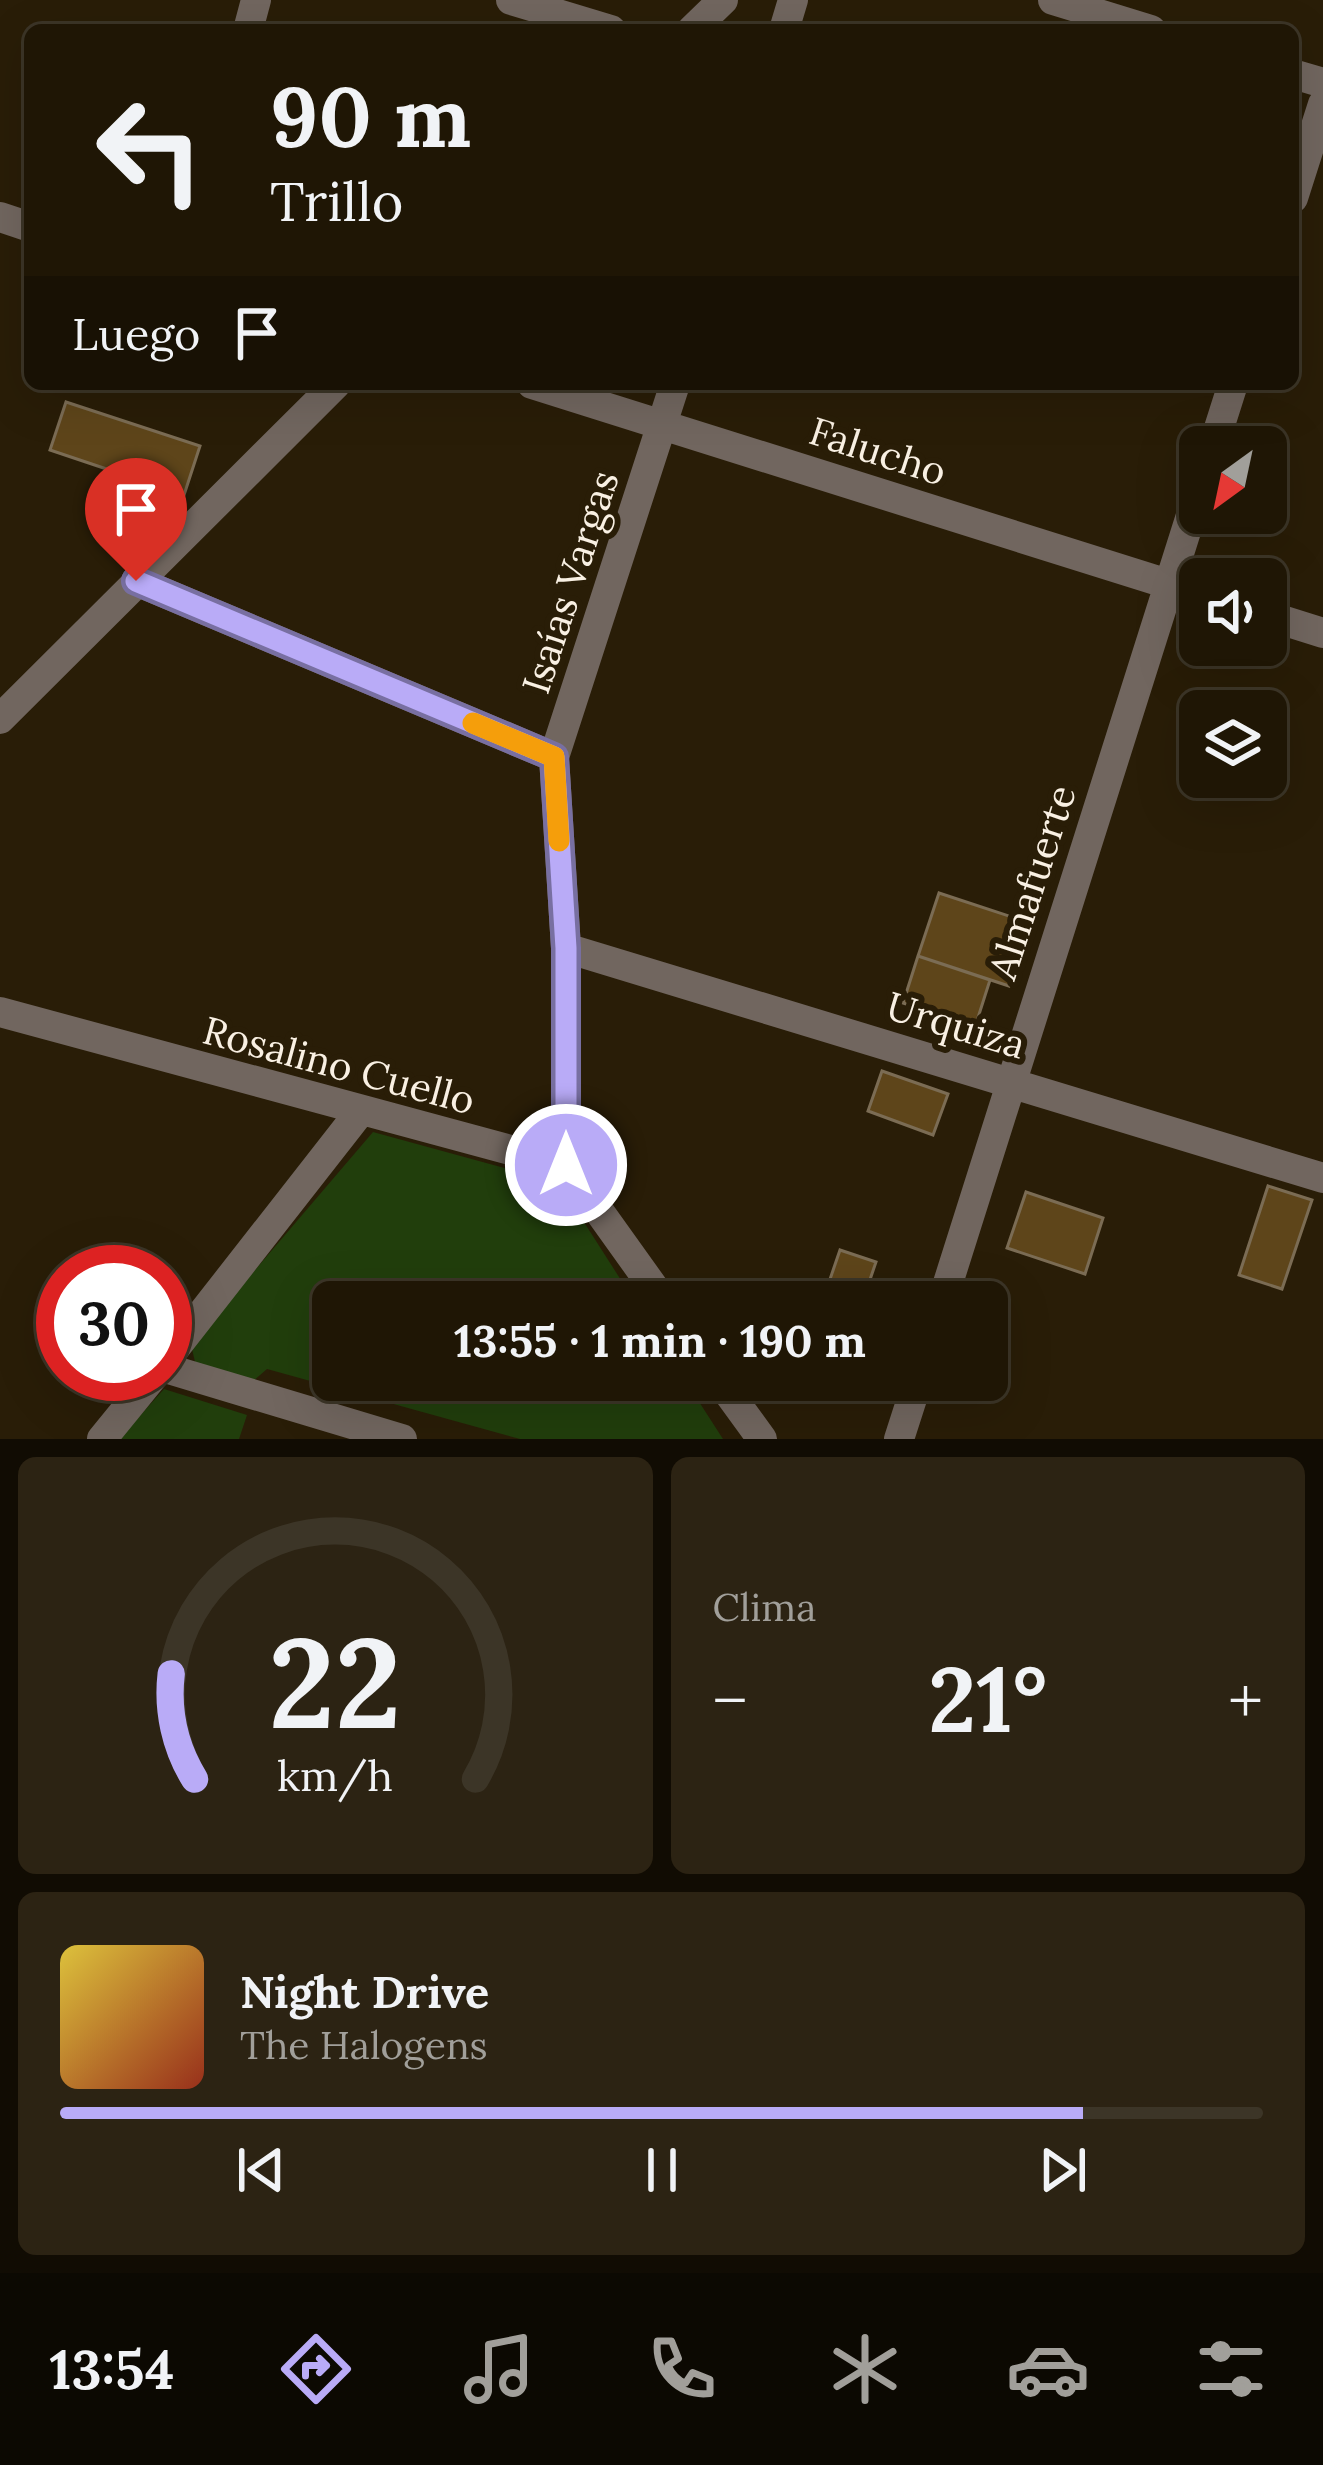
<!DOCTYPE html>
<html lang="es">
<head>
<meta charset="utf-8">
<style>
	body { margin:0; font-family:Lora,serif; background:#2c2313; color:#f1f3f6; height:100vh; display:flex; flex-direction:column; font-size:45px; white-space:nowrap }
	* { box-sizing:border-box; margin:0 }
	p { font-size:39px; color:#a19f9a }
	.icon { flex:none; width:66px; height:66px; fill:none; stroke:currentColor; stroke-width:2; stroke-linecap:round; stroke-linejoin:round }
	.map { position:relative; height:1439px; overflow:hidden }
	.sheet { display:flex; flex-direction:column; gap:18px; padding:18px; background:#110c03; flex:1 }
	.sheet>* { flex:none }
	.hud { position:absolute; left:24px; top:24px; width:1275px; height:366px; border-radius:18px; box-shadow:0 12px 48px #0002,0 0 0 3px #3c3527; background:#1f1605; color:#f1f3f6; overflow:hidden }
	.needle { width:78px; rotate:213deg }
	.tools { position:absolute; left:1179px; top:426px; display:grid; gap:24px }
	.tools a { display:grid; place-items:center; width:108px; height:108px; border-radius:18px; background:#1f1605; box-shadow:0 12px 48px #0002,0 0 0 3px #3c3527; font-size:60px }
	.speed { position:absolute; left:36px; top:1245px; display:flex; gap:24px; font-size:60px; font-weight:700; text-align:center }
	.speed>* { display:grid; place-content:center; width:156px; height:156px; border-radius:50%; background:#1f1605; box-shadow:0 12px 48px #0002,0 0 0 3px #3c3527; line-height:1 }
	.speed .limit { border:18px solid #d22; background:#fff; color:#111 }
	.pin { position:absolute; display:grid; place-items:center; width:102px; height:102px; color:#fff; margin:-123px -51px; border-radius:50% 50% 50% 0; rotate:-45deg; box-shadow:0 0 12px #0007 }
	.pin .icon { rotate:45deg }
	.me { position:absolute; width:132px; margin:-66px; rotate:0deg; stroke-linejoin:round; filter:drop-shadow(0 0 9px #0008) }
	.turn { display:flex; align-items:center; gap:42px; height:252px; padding:0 48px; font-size:54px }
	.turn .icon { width:156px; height:156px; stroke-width:2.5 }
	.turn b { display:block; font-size:84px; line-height:102px }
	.then { display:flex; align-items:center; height:114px; padding:0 48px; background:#0003; gap:24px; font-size:45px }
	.big { font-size:90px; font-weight:700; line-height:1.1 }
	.sheet .tile { flex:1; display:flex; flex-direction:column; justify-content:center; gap:18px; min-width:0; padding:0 42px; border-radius:18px; background:#2c2313 }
	.sheet .dial { align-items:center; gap:0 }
	.dial svg { height:312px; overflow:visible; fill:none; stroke:#3c3527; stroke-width:7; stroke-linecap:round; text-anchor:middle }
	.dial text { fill:#f1f3f6; stroke:none }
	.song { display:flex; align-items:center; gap:36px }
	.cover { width:144px; height:144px; border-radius:18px; background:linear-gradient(135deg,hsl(50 70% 55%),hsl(10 70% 35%)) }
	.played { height:12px; border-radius:6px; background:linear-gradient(90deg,#b9abf7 85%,#3c3527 85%) }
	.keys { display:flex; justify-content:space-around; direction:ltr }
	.heat { display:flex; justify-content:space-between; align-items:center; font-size:66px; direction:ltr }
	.sheet .tiles { flex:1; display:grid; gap:18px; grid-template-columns:1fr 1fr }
	.tile:last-child { grid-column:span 2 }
	.trip { position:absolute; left:312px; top:1281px; width:696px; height:120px; border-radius:18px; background:#1f1605; box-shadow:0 12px 48px #0002,0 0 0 3px #3c3527; font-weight:700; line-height:120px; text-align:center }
	.tabs { display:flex; height:192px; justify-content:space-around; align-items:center; background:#0c0902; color:#a19f9a }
	.tabs .icon { width:84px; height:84px }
	.tabs .current { color:#b9abf7 }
	.tabs b { font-size:54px; color:#f1f3f6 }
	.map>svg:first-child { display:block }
	.green { fill:#213e0c }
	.building { fill:#5e451a; stroke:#7b6c54; stroke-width:3 }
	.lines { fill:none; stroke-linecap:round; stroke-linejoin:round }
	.street { stroke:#71665f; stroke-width:30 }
	.route-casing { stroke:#786fa1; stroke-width:30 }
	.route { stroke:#b9abf7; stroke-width:21 }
	.slow { stroke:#f59e0b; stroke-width:21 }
	.labels { text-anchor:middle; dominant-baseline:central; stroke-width:12; stroke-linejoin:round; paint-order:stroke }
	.street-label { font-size:39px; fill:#f9f0e3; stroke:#291d07 }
</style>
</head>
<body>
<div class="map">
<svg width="1323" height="1439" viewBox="0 0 1323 1439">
	<rect width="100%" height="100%" fill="#291d07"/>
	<path class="green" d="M373,1132L559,1183L635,1302H333V1380H685L723,1439H520L267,1369L252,1382L196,1366L191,1345Z
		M164,1389L247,1415L239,1439H119Z"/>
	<path class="building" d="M66,402L200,446L184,495L50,450Z
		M939,893L1030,923L1009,986L918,956Z
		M918,956L990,980L975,1027L903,1003Z
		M882,1071L948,1094L933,1135L868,1111Z
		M1268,1186L1312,1200L1282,1289L1239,1275Z
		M1026,1192L1103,1218L1085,1274L1007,1248Z
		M840,1250L876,1262L863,1300L827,1288Z"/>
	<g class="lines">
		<path class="street" d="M511,0L611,30
			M1053,0L1151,30
			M248,30L256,0
			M692,30L723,0
			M784,30L793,0
			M1293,74L1323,83
			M1293,198L1323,104
			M0,217L30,227
			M532,384L1200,594
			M1213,447L1233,384
			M136,581L554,757
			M1266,615L1323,633
			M0,719L336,384
			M566,948L1323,1178
			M0,1012L566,1165L664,1302
			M566,1165V948L554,757L675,384
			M942,1302L1200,487
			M165,1361L359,1113
			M165,1368L402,1439
			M719,1380L762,1439
			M102,1439L155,1374
			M899,1439L918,1380"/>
	</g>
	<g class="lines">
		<g class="route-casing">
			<path id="route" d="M136,581L554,757L566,948V1165"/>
		</g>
		<use href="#route" class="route"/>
		<path class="slow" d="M473,723L554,757L559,841"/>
	</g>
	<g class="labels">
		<g class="street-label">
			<text transform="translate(878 451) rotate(18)">Falucho</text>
			<text transform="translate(570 582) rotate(-72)">Isaías Vargas</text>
			<text transform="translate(1032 882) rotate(-72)">Almafuerte</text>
			<text transform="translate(956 1025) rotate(17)">Urquiza</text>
			<text transform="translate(339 1065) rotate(15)">Rosalino Cuello</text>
		</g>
	</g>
</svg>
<div class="tools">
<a><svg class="needle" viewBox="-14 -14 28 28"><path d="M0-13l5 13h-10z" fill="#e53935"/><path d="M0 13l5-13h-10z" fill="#a19f9a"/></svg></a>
<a><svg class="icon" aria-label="sound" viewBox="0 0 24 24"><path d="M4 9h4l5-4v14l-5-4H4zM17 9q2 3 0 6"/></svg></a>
<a><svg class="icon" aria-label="layers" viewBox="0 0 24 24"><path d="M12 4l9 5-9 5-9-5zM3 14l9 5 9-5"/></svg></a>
</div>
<div class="speed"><div class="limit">30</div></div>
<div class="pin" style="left:136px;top:581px;background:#d93025"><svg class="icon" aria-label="arrive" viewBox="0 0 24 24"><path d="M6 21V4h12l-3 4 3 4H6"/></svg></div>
<svg class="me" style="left:566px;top:1165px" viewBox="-20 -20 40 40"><circle r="17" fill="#b9abf7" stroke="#fff" stroke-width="3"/><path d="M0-11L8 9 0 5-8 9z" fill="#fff"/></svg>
<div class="trip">13:55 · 1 min · 190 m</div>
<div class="hud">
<div class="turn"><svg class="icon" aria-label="left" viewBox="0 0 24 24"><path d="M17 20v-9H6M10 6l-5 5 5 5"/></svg><div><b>90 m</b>Trillo</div></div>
<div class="then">Luego<svg class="icon" aria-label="arrive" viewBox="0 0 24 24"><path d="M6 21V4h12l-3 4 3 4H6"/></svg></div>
</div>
</div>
<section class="sheet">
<div class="tiles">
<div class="tile dial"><svg viewBox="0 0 100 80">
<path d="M14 69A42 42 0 1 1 86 69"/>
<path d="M14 69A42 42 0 0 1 8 42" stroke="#b9abf7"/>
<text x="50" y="56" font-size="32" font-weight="700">22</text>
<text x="50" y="72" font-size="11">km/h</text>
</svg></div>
<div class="tile"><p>Clima</p>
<div class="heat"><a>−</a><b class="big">21°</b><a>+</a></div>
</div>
<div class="tile">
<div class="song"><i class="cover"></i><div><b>Night Drive</b><p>The Halogens</p></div></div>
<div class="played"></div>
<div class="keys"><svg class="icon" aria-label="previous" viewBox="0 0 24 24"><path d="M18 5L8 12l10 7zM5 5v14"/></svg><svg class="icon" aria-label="pause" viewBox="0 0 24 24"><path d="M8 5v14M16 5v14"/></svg><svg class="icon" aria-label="next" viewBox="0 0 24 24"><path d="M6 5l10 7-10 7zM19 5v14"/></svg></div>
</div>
</div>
</section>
<nav class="tabs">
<b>13:54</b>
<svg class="icon current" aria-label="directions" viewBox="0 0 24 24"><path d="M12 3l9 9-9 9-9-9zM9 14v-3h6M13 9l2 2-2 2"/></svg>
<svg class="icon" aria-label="music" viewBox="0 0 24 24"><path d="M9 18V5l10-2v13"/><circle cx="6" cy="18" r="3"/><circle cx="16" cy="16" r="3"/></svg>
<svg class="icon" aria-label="phone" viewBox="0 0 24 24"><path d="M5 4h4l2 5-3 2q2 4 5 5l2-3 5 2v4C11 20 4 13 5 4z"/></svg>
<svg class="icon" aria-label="climate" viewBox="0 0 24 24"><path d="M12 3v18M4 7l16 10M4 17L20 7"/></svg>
<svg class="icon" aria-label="car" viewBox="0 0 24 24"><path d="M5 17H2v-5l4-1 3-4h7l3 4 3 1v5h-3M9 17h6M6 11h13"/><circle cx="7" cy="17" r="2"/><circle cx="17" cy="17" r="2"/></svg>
<svg class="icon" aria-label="filters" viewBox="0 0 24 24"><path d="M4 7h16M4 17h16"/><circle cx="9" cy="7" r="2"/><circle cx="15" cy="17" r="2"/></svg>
</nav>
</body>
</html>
